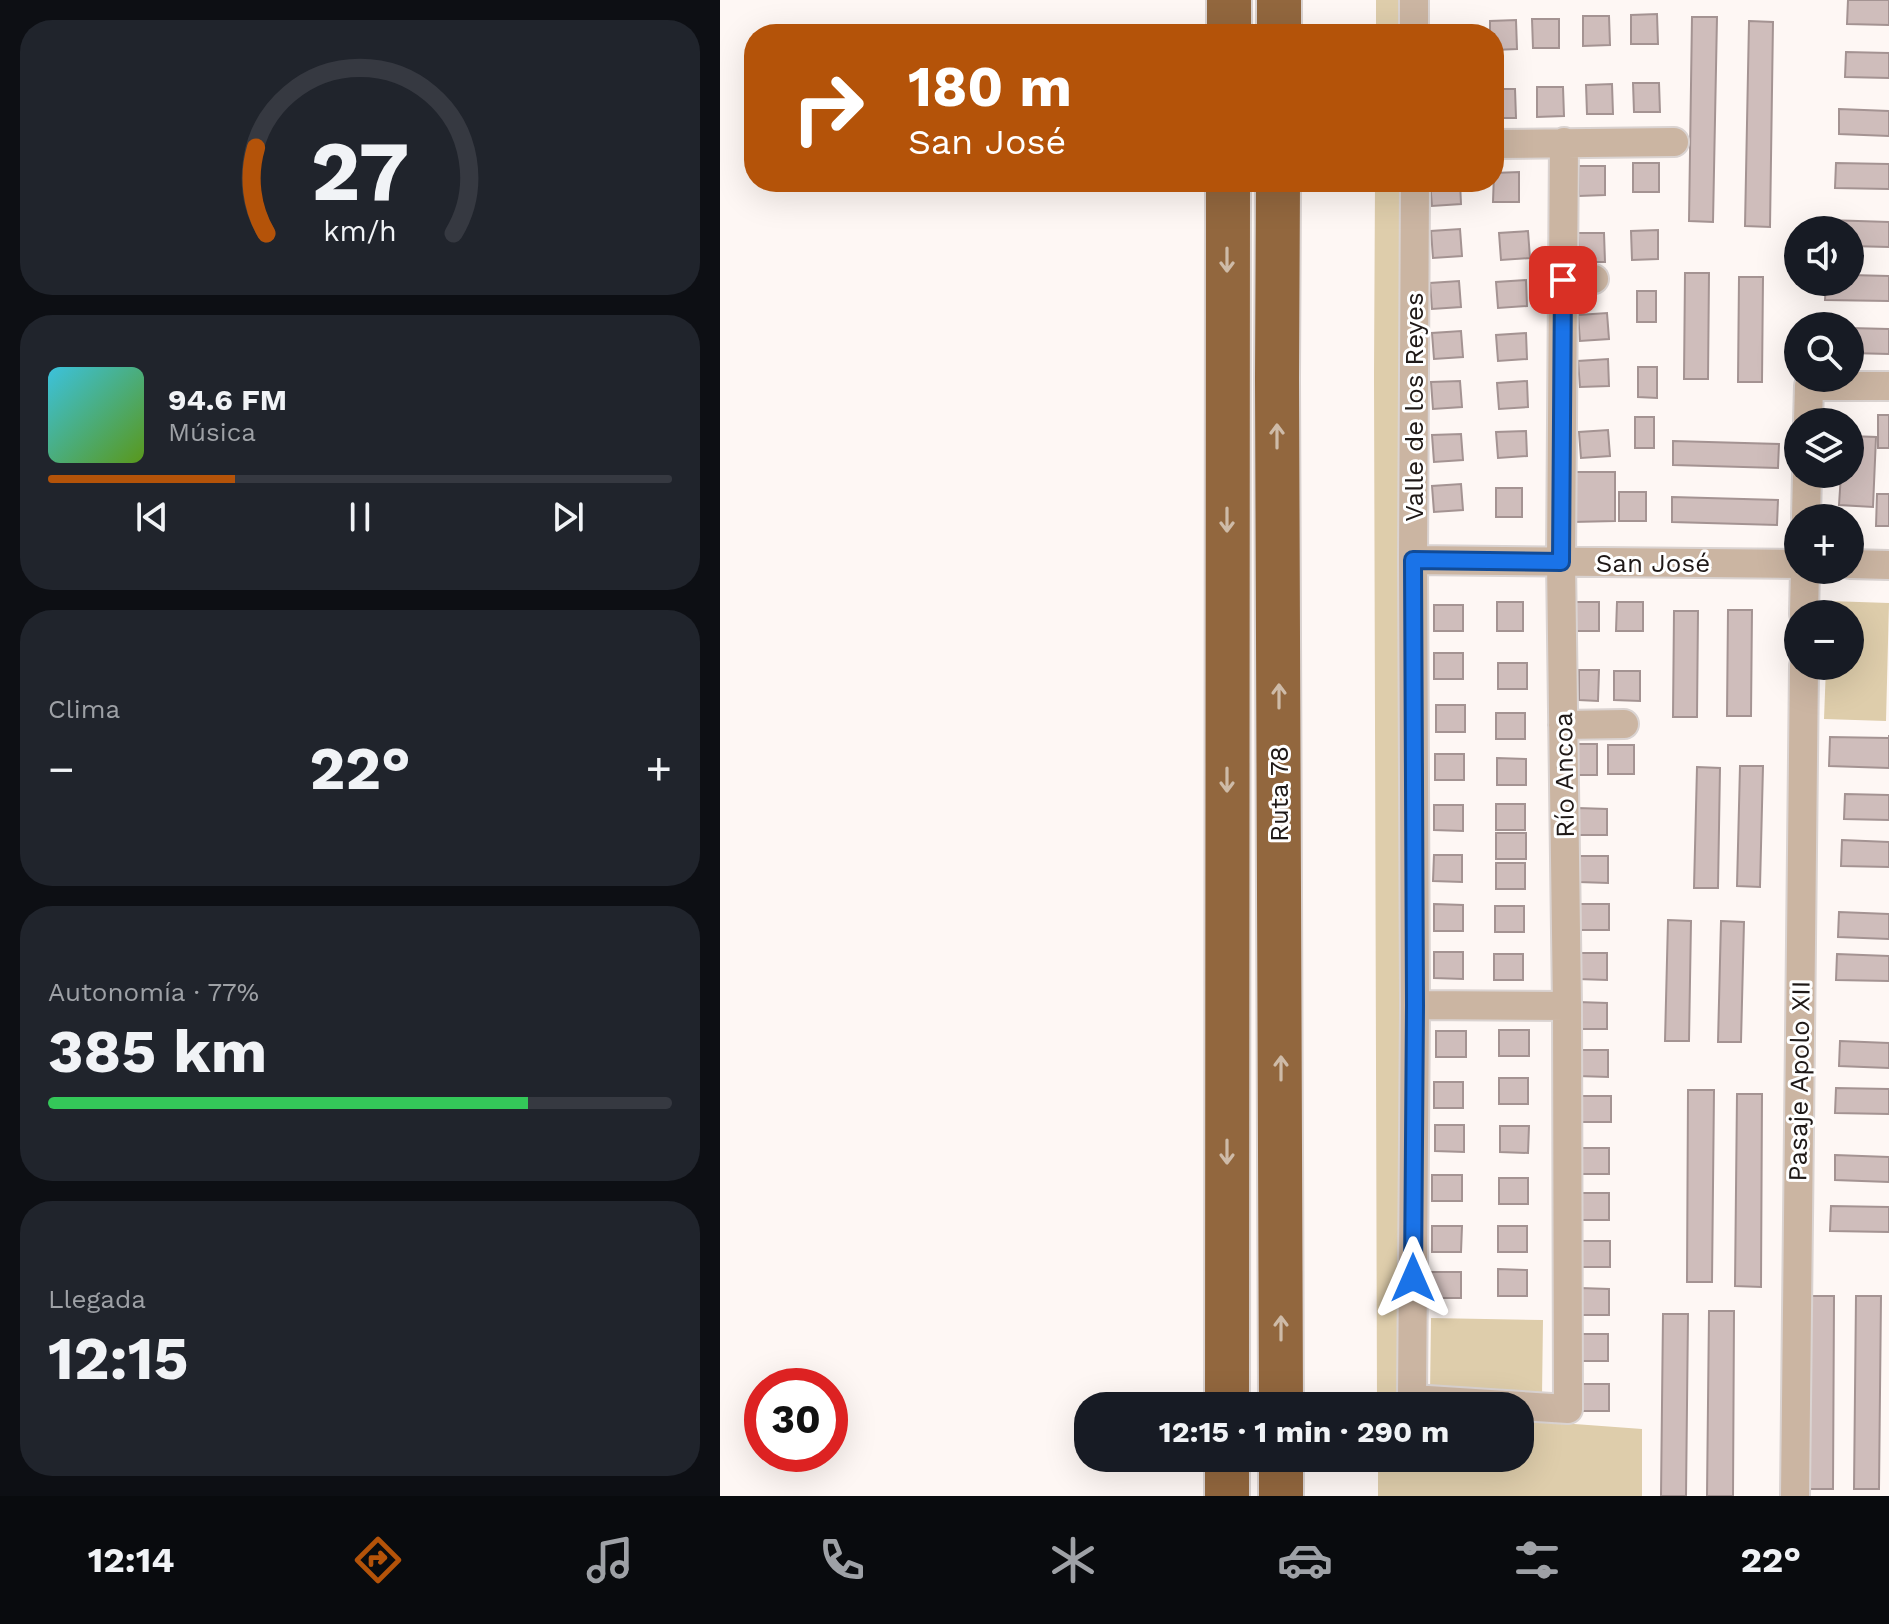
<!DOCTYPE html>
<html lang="es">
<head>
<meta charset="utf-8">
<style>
	body { margin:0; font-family:"Work Sans",sans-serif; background:#20242c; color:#f1f3f6; height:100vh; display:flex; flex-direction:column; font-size:30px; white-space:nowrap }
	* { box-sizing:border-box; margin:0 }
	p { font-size:26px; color:#9ea1a6 }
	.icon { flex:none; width:44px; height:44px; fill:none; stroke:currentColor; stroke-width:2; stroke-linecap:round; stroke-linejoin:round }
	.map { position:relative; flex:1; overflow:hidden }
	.sheet { display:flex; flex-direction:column; gap:20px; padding:20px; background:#0d0f14; width:720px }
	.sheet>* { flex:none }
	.guide { position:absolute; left:24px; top:24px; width:760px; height:168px; border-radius:32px; box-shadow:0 8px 32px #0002; background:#b45309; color:#fff; overflow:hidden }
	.fabs { position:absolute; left:1064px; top:216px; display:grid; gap:16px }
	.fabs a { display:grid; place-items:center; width:80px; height:80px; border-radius:50%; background:#171b24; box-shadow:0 8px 32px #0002; font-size:40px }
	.speed { position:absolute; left:24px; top:1368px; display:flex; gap:16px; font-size:40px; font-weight:700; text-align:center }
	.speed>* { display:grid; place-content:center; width:104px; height:104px; border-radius:50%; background:#171b24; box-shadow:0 8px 32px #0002; line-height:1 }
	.speed .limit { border:12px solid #d22; background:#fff; color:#111 }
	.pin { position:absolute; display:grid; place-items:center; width:68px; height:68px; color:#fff; margin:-34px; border-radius:16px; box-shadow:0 4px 12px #0006 }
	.me { position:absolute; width:88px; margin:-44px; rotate:0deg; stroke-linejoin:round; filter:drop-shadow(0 0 6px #0008) }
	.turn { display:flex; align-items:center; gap:28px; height:168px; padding:0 32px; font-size:36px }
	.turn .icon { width:104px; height:104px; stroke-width:2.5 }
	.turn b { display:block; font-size:56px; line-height:68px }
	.big { font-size:60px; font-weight:700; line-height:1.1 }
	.sheet .card { flex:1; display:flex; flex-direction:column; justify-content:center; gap:12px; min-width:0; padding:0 28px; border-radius:32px; background:#20242c }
	.sheet .dial { align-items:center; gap:0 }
	.dial svg { height:208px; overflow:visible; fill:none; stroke:#363941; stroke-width:7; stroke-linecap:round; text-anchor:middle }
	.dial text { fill:#f1f3f6; stroke:none }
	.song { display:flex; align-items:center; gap:24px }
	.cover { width:96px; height:96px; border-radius:12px; background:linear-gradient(135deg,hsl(190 70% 55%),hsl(90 70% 35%)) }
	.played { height:8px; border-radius:4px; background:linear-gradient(90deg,#b45309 30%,#363941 30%) }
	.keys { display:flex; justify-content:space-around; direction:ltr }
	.heat { display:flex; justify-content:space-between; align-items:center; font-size:44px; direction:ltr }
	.charge { height:12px; border-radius:6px; background:linear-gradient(90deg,#34c759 77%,#363941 0) }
	.trip { position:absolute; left:354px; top:1392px; width:460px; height:80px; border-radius:32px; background:#171b24; box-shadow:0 8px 32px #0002; font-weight:700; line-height:80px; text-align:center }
	.tab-bar { display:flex; height:128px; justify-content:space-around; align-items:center; background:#090b0e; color:#9ea1a6 }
	.tab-bar .icon { width:56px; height:56px }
	.tab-bar .on { color:#b45309 }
	.tab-bar b { font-size:36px; color:#f1f3f6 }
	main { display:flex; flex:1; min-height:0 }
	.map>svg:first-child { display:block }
	.green { fill:#decdab }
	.building { fill:#cfbdbb; stroke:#a49392; stroke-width:2 }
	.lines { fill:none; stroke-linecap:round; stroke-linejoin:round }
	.minor-casing { stroke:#dad3d1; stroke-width:32 }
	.motorway-casing { stroke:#dad3d1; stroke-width:48 }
	.minor { stroke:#cbb5a2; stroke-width:28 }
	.motorway { stroke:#92673e; stroke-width:44 }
	.oneway { stroke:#cebba8 }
	.route-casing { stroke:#114b97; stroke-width:20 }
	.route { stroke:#1a73e8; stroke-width:14 }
	.labels { text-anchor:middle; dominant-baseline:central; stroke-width:6; stroke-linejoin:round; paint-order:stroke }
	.street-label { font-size:26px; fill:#1f1917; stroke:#fff }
</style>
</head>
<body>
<main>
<section class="sheet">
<div class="card dial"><svg viewBox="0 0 100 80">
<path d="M14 69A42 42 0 1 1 86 69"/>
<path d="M14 69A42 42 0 0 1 10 36" stroke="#b45309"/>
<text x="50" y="56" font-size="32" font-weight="700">27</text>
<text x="50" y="72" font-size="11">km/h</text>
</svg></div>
<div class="card">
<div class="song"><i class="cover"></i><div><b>94.6 FM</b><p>Música</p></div></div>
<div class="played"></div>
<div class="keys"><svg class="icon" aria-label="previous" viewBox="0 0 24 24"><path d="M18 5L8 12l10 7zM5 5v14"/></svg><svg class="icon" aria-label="pause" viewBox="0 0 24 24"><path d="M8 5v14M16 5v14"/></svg><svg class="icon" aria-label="next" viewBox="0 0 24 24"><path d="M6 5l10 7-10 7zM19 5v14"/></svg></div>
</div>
<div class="card"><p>Clima</p>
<div class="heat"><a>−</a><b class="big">22°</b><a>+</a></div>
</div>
<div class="card"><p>Autonomía · 77%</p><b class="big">385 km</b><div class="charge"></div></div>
<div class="card"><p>Llegada</p><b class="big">12:15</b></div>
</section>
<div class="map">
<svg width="1169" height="1496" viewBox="0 0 1169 1496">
	<rect width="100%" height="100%" fill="#fef7f4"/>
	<path class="green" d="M656,0H681L682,34H656Z
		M655,182H684L678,561L682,994L681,1406H657L654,377Z
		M1109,601L1169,603L1166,721L1104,719L1106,666H1130V614H1108Z
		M711,1318L823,1320L822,1396L710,1394Z
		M800,1420L922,1429V1496H658V1458H800Z"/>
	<path class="building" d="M1128,0H1169V25L1127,24Z
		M937,14L938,44H911V15Z
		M863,16H889L890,45L863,46Z
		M972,17H997L993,222L969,221Z
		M812,19H839V48H813Z
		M796,20L797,49L774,50V34H770V21Z
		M1029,21L1053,22L1050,227L1025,226Z
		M1126,52L1169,53V78L1125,77Z
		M913,83H939L940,112H914Z
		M892,84L893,114H867L866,85Z
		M817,87H843L844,116L817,117Z
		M774,89H795L796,118H774Z
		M1119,109L1169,111V136L1119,134Z
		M913,163H939V192H913Z
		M1116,163L1169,164V189L1115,188Z
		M859,166H885V195L859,196Z
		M799,172V202H773L774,173Z
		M710,182H740L741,204L712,206Z
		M1107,220L1169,222V247L1130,246V230H1107Z
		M740,229L742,256L713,258L711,231Z
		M938,230V259L912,260L911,231Z
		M808,231L810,258L781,260L779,233Z
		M858,233H884L885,262H859Z
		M965,273H989L988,379H964Z
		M1130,275L1169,276V301L1105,300L1106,282H1130Z
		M1019,277H1043L1042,382H1018Z
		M806,280L807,306L778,308L776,282Z
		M739,281L741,307L712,309L710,283Z
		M917,291H936V322H917Z
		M887,313L889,339L860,341L858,315Z
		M1130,328L1169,329V354L1130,353Z
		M741,331L743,357L714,359L712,333Z
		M806,333L807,359L778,361L776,335Z
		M888,359L889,386L860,387L858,361Z
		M918,367H937V398L918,397Z
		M740,381L742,407L713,409L711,382Z
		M807,381L808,407L779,409L777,383Z
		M1158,415H1169V448H1158Z
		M915,417H934V448H915Z
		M888,430L890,456L861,458L859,432Z
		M806,431L807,456L778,458L776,432Z
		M741,434L743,460L714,462L712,435Z
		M1130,436L1156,437L1153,507L1119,505L1121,474H1130Z
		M953,441L1059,444L1058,468L953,465Z
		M853,472H895V521L853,522Z
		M741,484L743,510L714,512L712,486Z
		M776,488H802V517H776Z
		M899,492H926V521H899Z
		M1157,494H1169V526H1156Z
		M952,497L1058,500L1057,525L952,522Z
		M777,602H803V631H777Z
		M853,602H879V631H852Z
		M897,602H923V631H896Z
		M714,605H743V631H714Z
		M1008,610H1032L1031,716H1007Z
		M954,611H978L977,717H953Z
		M714,653H743V679H714Z
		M778,663H807V689H778Z
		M859,670H879L878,701L859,700Z
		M894,671H920V701L894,700Z
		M716,705H745V732H716Z
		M776,713H805V739H776Z
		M1169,735V768L1109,766L1110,737L1169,738Z
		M858,744H877V775H858Z
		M888,745H914V774H888Z
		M715,754H744V780H715Z
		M777,758L806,759V785H777Z
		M1020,766H1043L1040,887L1017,886Z
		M977,767L1000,768L998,888H974Z
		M1125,794L1169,795V820L1124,819Z
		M776,804H805V830H776Z
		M714,805H743V831L714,830Z
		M858,808L887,809V835H858Z
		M776,833H806V859H776Z
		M1122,840L1169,842V867L1121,866Z
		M714,855H742V882L713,881Z
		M859,856H888V883L859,882Z
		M776,863H805V889H776Z
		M714,904L743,905V931H714Z
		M859,904H889V930H859Z
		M775,906H804V932H775Z
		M1119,912L1169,914V939L1118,937Z
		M948,920L971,921L969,1041H945Z
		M1001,921L1024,922L1021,1042H998Z
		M714,952H743V979L714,978Z
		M858,953H887V980L858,979Z
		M774,954H803V980H774Z
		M1117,954L1169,956V981L1116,980Z
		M858,1002L887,1003V1029H858Z
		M779,1030H809V1056H779Z
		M716,1031H746V1057H716Z
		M1120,1041L1169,1043V1068L1119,1066Z
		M858,1050H888V1077L858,1076Z
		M779,1078H808V1104H779Z
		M714,1082H743V1108H714Z
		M1116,1088L1169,1089V1114L1115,1113Z
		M968,1090H994L992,1282H967Z
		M1017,1094H1042L1041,1287L1015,1286Z
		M862,1096H891V1122H861Z
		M715,1125H744V1152L715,1151Z
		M780,1126H809L808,1153L780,1152Z
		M860,1148H889V1174H860Z
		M1115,1155L1169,1157V1182L1115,1180Z
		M712,1175H742V1201H712Z
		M779,1178H808V1204H779Z
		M860,1193H889V1220H860Z
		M1111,1206L1169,1207V1232L1110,1231Z
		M712,1226H742L741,1252H712Z
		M778,1226H807V1252H778Z
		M860,1241H890V1267H860Z
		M778,1269L807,1270V1296H778Z
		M711,1272H741V1298H711Z
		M860,1288L889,1289V1315H860Z
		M1089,1296H1114L1113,1489H1087Z
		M1136,1296H1161L1159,1489H1134Z
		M989,1311H1014L1013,1496H987Z
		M943,1314H968L966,1496H941Z
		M859,1334H888V1361H859Z
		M859,1384H889V1411H859Z"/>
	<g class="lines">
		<g class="minor-casing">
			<path id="minor" d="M694,0V34
				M774,144L954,142
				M695,182L693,560L695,1005L692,1399L848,1409L847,1006L841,562L844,142
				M843,280L874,279
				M1088,422L1089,386H1169
				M1086,518L1087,474
				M693,560L1078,564
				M1130,564L1169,565
				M1084,614L1085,570
				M843,725L904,724
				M695,1005L847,1006
				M1075,1496L1084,666"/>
		</g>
		<g class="motorway-casing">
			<path id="motorway" d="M509,34V0
				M559,34V0
				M558,182L557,379L561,1406
				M507,1406L508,182
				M507,1458V1496
				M561,1458V1496"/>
		</g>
		<use href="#minor" class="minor"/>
		<use href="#motorway" class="motorway"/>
	</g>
	<defs><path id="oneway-shaft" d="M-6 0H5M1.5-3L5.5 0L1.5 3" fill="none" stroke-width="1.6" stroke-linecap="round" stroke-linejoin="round" transform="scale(2)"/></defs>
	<g class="oneway">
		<use href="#oneway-shaft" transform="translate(507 260) rotate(90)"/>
		<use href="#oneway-shaft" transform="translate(557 436) rotate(-90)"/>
		<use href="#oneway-shaft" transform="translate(507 520) rotate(90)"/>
		<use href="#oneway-shaft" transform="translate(559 696) rotate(-90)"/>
		<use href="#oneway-shaft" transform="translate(507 780) rotate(90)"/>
		<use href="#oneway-shaft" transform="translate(561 1068) rotate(-90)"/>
		<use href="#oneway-shaft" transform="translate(507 1152) rotate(90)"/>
		<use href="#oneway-shaft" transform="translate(561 1328) rotate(-90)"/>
	</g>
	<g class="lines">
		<g class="route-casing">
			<path id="route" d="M693,1278L695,1005L693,560L841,562L843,280"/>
		</g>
		<use href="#route" class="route"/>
	</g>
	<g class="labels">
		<g class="street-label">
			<text transform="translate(694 407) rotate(-90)">Valle de los Reyes</text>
			<text x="933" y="563">San José</text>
			<text transform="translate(844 775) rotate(-91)">Río Ancoa</text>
			<text transform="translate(559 794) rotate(-90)">Ruta 78</text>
			<text transform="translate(1079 1081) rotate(-89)">Pasaje Apolo XII</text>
		</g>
	</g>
</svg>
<div class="fabs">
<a><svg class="icon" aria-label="sound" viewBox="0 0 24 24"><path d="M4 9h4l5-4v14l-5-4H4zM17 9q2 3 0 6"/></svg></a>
<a><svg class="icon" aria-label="search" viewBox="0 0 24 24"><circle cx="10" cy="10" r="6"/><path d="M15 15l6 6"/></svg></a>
<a><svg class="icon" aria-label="layers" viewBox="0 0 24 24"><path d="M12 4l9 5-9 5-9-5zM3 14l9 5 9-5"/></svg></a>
<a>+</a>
<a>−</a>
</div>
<div class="speed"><div class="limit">30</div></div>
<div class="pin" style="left:843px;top:280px;background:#d93025"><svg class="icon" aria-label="arrive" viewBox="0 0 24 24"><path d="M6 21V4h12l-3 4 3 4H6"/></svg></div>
<svg class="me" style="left:693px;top:1278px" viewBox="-20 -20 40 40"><path d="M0-17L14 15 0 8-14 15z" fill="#1a73e8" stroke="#fff" stroke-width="4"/></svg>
<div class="trip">12:15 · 1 min · 290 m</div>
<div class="guide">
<div class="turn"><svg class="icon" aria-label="right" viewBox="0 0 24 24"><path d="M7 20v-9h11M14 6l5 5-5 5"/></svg><div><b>180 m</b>San José</div></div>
</div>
</div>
</main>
<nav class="tab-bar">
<b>12:14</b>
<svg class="icon on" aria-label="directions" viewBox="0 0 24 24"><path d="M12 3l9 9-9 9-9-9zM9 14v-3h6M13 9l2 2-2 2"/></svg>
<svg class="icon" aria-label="music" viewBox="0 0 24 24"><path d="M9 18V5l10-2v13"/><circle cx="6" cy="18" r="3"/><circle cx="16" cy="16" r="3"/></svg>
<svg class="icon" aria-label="phone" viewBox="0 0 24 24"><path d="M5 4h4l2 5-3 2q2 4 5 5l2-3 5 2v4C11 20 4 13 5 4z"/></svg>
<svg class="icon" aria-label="climate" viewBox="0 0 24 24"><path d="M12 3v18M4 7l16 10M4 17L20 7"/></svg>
<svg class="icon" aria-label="car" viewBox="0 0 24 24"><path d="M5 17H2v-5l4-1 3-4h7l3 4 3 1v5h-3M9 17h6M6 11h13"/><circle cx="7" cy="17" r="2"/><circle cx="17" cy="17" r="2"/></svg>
<svg class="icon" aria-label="filters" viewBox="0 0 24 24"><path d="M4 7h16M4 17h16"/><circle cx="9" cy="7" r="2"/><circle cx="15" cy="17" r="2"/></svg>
<b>22°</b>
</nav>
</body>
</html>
